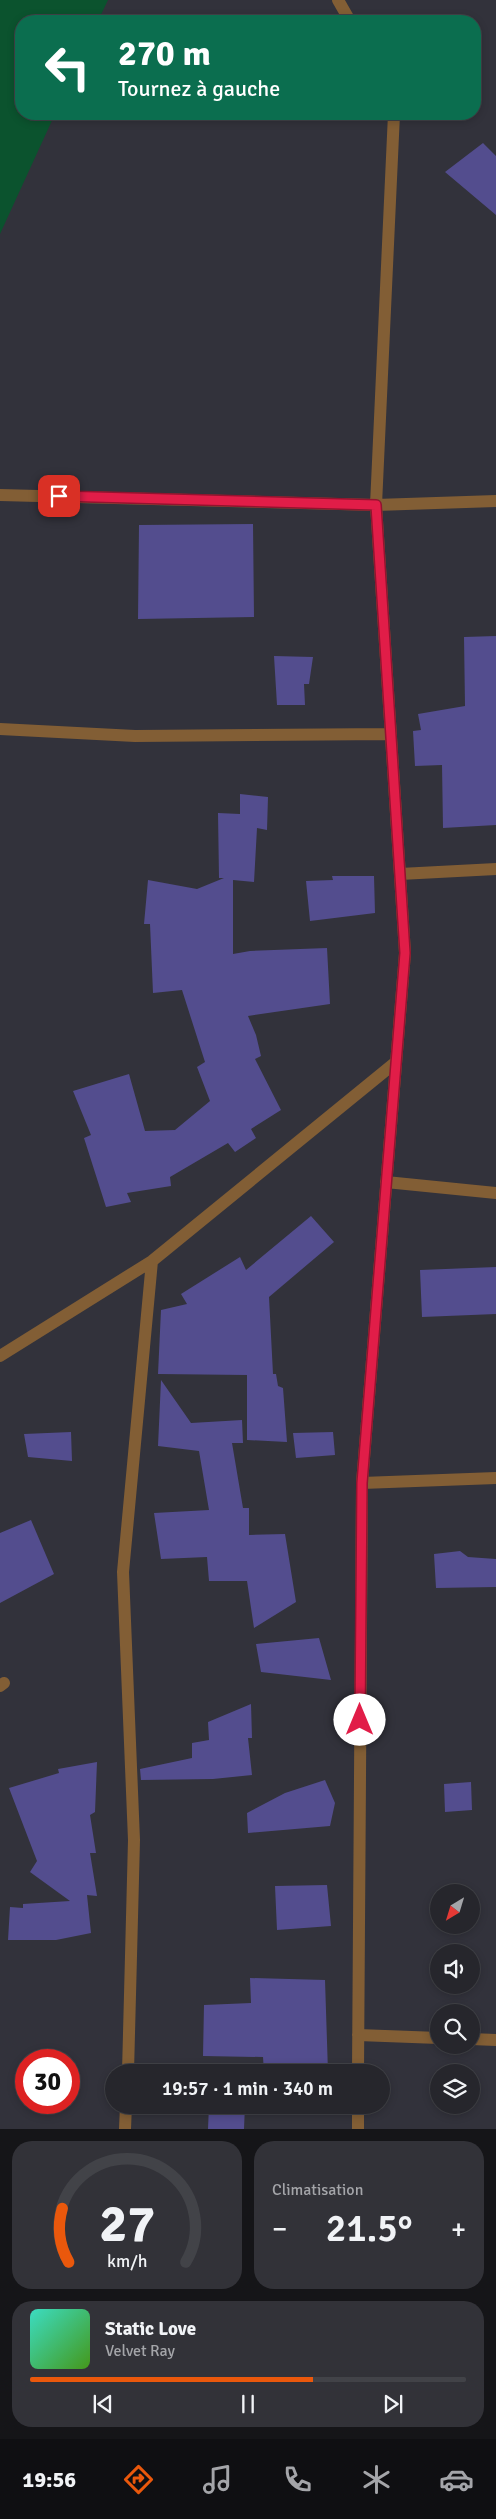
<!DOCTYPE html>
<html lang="fr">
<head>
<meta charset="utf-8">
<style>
	body { margin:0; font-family:Signika,sans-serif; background:#323238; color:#f1f3f6; height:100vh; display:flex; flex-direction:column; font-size:19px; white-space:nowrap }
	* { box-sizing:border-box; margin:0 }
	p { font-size:16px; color:#a4a5a9 }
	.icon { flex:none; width:28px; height:28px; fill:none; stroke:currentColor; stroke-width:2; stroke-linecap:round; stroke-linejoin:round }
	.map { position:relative; height:2129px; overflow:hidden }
	.side { display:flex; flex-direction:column; gap:12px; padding:12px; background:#151518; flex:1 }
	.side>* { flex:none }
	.top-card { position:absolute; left:15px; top:15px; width:466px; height:105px; border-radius:20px; box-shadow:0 2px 8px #0003,0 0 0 1px #424348; background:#0b6e4f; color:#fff; overflow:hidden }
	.needle { width:32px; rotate:218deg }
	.controls { position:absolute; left:430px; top:1884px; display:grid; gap:10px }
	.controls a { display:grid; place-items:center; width:50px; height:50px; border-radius:50%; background:#26262c; box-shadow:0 2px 8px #0003,0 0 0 1px #424348; font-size:25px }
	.speed { position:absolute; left:15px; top:2049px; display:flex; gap:10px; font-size:25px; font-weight:700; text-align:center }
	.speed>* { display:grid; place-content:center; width:65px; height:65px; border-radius:50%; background:#26262c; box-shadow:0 2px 8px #0003,0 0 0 1px #424348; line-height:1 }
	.speed .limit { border:8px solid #d22; background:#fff; color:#111 }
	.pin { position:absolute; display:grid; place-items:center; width:42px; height:42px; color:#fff; margin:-21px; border-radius:10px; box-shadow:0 2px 8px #0006 }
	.me { position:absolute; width:55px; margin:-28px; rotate:0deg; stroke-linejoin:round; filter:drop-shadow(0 0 4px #0008) }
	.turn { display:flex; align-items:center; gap:18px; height:105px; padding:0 20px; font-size:22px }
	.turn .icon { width:65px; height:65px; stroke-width:2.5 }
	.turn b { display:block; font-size:35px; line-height:42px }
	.big { font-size:38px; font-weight:600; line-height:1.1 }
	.side .widget { flex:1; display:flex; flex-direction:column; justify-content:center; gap:8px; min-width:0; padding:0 18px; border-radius:20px; background:#323238 }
	.side .dial { align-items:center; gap:0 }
	.dial svg { height:130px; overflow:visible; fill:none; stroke:#424348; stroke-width:7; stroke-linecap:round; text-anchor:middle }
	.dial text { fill:#f1f3f6; stroke:none }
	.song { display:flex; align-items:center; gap:15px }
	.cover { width:60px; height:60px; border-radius:8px; background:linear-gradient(135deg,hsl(170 70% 55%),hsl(100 70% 35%)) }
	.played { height:5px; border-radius:2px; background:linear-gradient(90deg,#ea580c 65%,#424348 65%) }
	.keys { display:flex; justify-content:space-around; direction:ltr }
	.heat { display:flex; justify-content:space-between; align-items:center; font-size:28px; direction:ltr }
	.side .tiles { flex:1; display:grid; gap:12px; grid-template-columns:1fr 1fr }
	.widget:last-child { grid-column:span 2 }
	.trip { position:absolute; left:105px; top:2064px; width:285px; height:50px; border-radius:25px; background:#26262c; box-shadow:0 2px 8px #0003,0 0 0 1px #424348; font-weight:600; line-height:50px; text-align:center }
	.dock { display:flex; height:80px; justify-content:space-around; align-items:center; background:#0f0f12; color:#a4a5a9 }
	.dock .icon { width:35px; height:35px }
	.dock .current { color:#ea580c }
	.dock b { font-size:22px; color:#f1f3f6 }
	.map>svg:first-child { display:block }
	.green { fill:#0b532e }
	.building { fill:#534d8e }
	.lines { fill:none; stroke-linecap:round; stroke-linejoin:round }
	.minor { stroke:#825e35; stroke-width:12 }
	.route-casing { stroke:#92132f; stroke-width:12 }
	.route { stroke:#e11d48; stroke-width:9 }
</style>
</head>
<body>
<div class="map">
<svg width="496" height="2129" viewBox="0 0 496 2129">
	<rect width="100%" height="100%" fill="#32323b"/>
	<path class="green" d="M0,0H108L98,21H21V114H55L0,234Z"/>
	<path class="building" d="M483,143L496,156V215L445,172Z
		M253,524L254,617L138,619L139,525Z
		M496,636V825L443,828L442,765L415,766L413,731L421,730L418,714L465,706L464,637Z
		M274,656L313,657L309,684H304L305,705H277Z
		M240,794L268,797L267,830L257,828L254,882L233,880V954L250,951L327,948L330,1004L248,1016L256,1035L261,1056L255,1059L281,1110L251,1129L256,1138L235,1152L228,1143L170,1177L171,1186L127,1193L131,1202L106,1207L84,1138L91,1135L73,1091L129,1074L145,1131L175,1130L210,1101L197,1067L205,1062L182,990L153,993L150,924H144L148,880L197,889L224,878H219L218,813L240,814Z
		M332,876H374L375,913L310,921L306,881L333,880Z
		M311,1216L334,1242L269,1297L273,1374H276L278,1386L283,1388L287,1442L247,1440V1375L158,1374L161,1310L187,1304L181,1294L240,1257L246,1270Z
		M496,1267V1314L422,1317L420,1270Z
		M161,1380L191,1423L242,1420L243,1443H232L243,1508H249V1535L285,1534L296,1602L254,1628L247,1581H209L207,1557L161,1559L154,1513L209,1510L199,1451L158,1446Z
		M71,1432L72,1461L28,1457L24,1434Z
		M333,1432L335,1455L296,1458L293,1433Z
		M31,1520L54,1574L0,1603V1533Z
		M460,1551L468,1557L496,1559V1587L436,1588L434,1554Z
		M319,1638L331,1680L261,1672L256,1644Z
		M251,1704L252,1738H248L252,1775L213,1779L141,1780L140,1769L192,1758V1743L209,1740L208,1722Z
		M97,1762L95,1812L90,1815L96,1853H90L97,1896L87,1895L91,1933L56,1940H8L10,1907L23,1908V1904L70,1901L30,1872L37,1861L9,1788L59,1773L58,1769Z
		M325,1780L335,1803L330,1826L248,1833L247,1813L285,1793Z
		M471,1782L472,1810L445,1812L444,1784Z
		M327,1885L331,1926L277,1930L275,1886Z
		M250,1978L325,1980L328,2072H264L263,2057L203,2056L204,2005L251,2003Z
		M209,2105H245L244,2129H208Z"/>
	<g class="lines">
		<path class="minor" d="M338,0L350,21
			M0,495L376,505L496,501
			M0,729L135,736L391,734
			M400,874L496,869
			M386,1182L496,1193
			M0,1356L152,1261L396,1062
			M362,1483L496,1478
			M0,1686L4,1683
			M358,2035L439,2038
			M471,2039L496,2040
			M128,2072L134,1840L123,1572L152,1261
			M358,2072L362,1483L405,953L376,505L394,114
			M125,2129L126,2105
			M358,2129V2105"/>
	</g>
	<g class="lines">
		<g class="route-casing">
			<path id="route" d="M59,496L376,505L405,953L362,1483L360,1720"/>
		</g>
		<use href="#route" class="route"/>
	</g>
</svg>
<div class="controls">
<a><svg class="needle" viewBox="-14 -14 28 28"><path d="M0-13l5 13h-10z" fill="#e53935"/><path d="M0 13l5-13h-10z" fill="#a4a5a9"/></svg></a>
<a><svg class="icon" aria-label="sound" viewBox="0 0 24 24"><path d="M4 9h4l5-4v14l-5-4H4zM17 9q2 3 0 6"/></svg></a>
<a><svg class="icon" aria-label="search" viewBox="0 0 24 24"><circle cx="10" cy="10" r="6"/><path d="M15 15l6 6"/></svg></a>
<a><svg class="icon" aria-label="layers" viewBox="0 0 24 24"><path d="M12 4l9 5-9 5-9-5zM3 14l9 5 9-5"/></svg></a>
</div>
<div class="speed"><div class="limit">30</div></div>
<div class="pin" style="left:59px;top:496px;background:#d93025"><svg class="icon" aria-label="arrive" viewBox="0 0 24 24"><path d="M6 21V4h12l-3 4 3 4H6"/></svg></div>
<svg class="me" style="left:360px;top:1720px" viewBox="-20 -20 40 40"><circle r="19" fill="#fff"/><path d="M0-13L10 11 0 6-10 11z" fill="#e11d48"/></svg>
<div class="trip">19:57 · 1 min · 340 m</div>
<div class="top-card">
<div class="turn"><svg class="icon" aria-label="left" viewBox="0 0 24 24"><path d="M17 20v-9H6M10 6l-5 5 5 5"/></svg><div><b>270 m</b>Tournez à gauche</div></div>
</div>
</div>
<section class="side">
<div class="tiles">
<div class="widget dial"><svg viewBox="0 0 100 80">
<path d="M14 69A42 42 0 1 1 86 69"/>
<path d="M14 69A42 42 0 0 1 10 36" stroke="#ea580c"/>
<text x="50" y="56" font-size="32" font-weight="700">27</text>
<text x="50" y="72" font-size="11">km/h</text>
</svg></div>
<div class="widget"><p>Climatisation</p>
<div class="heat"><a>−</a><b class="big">21.5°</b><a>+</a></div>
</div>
<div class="widget">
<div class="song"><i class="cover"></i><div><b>Static Love</b><p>Velvet Ray</p></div></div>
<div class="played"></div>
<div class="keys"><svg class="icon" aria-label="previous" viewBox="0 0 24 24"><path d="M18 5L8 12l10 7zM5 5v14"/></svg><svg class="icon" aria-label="pause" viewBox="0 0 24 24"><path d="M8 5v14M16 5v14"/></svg><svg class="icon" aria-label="next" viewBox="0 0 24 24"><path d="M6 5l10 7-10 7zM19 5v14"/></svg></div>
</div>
</div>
</section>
<nav class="dock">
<b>19:56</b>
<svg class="icon current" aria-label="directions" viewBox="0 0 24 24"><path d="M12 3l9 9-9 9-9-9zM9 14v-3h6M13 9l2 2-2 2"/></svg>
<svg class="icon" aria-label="music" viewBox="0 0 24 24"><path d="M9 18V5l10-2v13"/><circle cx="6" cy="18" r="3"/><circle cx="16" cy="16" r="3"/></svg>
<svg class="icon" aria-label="phone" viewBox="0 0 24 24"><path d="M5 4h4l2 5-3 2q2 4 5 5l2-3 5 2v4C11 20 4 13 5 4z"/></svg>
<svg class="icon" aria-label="climate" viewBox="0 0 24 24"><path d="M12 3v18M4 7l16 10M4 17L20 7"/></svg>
<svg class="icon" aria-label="car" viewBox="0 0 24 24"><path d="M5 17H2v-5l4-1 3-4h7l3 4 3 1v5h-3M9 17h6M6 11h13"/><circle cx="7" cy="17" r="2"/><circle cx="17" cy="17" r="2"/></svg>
</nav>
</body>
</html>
